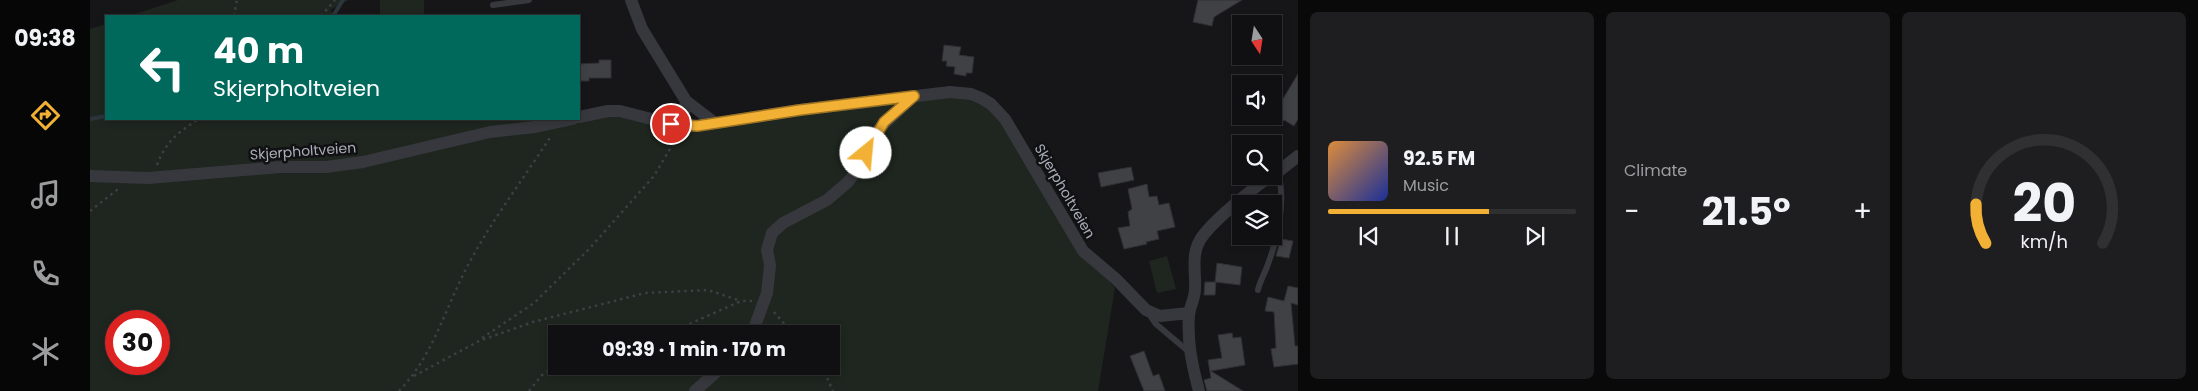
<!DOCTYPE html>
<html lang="en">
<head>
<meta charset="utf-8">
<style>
	body { margin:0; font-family:Poppins,sans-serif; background:#1e1e20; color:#f1f3f6; height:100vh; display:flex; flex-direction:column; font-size:19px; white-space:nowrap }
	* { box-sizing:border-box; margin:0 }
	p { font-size:16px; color:#9c9d9f }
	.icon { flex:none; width:28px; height:28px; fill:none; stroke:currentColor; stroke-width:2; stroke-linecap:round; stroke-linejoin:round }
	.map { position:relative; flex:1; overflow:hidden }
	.details { display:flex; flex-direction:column; gap:12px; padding:12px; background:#09090a; width:900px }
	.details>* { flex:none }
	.banner { position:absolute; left:15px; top:15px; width:475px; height:105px; border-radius:0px; box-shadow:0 2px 8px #0003,0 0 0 1px #303032; background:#00695c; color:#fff; overflow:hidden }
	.needle { width:32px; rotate:168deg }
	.tools { position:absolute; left:1142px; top:15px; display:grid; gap:10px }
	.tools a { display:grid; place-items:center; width:50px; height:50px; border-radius:0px; background:#101012; box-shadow:0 2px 8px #0003,0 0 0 1px #303032; font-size:25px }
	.speed { position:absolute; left:15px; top:310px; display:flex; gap:10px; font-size:25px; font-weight:700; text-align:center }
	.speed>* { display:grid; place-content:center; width:65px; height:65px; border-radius:50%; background:#101012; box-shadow:0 2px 8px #0003,0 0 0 1px #303032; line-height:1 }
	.speed .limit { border:8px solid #d22; background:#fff; color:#111 }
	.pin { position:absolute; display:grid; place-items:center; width:42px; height:42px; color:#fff; margin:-21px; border:2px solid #fff; border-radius:50%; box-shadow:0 1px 5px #0007 }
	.me { position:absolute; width:55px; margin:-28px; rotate:28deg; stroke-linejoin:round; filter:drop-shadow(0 0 4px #0008) }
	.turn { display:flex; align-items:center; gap:18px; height:105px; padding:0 25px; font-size:22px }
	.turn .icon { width:65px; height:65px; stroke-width:2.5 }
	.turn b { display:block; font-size:35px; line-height:42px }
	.big { font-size:38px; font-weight:700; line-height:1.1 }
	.details .widget { flex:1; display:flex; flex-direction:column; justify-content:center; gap:8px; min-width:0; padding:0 18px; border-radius:8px; background:#1e1e20 }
	.details .dial { align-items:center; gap:0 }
	.dial svg { height:130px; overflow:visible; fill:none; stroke:#303032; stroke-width:7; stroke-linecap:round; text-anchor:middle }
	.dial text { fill:#f1f3f6; stroke:none }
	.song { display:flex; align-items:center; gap:15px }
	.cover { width:60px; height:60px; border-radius:8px; background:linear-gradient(135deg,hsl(30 70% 55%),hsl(230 70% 35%)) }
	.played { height:5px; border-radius:2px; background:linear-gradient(90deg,#f2b134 65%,#303032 65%) }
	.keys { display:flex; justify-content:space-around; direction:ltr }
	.heat { display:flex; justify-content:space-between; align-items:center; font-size:28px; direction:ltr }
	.details .tiles { flex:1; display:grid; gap:12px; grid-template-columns:repeat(3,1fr) }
	.trip { position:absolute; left:458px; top:325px; width:292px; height:50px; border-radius:0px; background:#101012; box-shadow:0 2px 8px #0003,0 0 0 1px #303032; font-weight:700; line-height:50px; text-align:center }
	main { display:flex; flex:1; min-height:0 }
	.menu { display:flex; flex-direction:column; width:90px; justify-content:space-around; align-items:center; background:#060607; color:#9c9d9f }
	.menu .icon { width:35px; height:35px }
	.menu .selected { color:#f2b134 }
	.menu b { font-size:22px; color:#f1f3f6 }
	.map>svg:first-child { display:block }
	.green { fill:#1e261f; fill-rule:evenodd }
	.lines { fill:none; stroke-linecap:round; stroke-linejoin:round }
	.stream { stroke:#2c353c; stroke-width:4 }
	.building { fill:#404145; stroke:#303034 }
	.path { stroke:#3d3f44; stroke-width:2.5; stroke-dasharray:2.5 4; stroke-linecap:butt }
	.lane { stroke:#37383d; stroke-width:6 }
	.street { stroke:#37383d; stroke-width:12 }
	.route-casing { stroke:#9d7322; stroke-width:12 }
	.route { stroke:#f2b134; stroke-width:9 }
	.labels { text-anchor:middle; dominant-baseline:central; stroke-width:5; stroke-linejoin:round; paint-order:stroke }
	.street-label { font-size:14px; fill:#a8adb8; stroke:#111113 }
</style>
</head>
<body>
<main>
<nav class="menu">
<b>09:38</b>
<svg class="icon selected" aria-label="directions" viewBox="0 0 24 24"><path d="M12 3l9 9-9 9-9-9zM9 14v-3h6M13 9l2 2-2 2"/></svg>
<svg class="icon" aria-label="music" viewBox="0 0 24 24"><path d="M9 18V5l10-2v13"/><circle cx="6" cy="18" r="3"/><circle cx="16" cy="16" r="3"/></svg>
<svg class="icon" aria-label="phone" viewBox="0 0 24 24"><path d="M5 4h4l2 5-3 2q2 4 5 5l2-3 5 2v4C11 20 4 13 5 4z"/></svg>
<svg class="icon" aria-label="climate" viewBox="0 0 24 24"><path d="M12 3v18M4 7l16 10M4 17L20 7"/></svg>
</nav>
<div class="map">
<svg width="1208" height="391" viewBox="0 0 1208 391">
	<rect width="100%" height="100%" fill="#161618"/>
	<path class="green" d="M88,0H259L240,10L246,16H39Z
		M290,0H334V16H290Z
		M16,24V119H460L509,111L583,123L833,93L897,101L1025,288L1008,391H0V29ZM26,321H69V364H26ZM466,334H741V366H466Z
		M1077,256L1086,289L1067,293L1059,261Z"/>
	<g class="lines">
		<path class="stream" d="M243,16L253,0
			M0,119L16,116"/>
	</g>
	<path class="building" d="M1108,0H1152L1124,17L1122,26L1103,22Z
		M854,45L871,47L869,55L884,57L882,73H876V76L864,74L865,67L856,66L857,61H852Z
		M509,60H521V78H499V81H489V64L509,63Z
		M1208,74V119L1204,126L1194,120L1191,124L1184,120V104L1188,107Z
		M1041,167L1044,180L1011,187L1008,173Z
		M1057,184L1059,197L1067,196L1069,205L1079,203L1085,227L1067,231L1069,239L1056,242L1057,244L1034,249L1028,228L1040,226L1038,212L1042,209L1038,189Z
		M1191,239L1203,241L1199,258L1186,256Z
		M1127,263L1152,267L1150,285L1125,282Z
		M1115,282H1126L1125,295H1114Z
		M1198,286L1208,288V305L1201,303L1205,346H1208V364L1184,367L1181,349L1186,348L1184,312L1175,311L1178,297L1194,301Z
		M1142,333L1143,338L1151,337L1155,365L1121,371L1153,391H1117L1114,380L1121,378L1118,360L1132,358L1128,335Z
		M1054,351L1063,376L1069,374L1075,391H1054L1040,356Z"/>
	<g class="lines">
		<path class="path" d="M144,16L147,0
			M231,16L245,0
			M67,165C76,141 87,134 108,119
			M0,211L28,189
			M684,312L696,326L705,334
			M569,334L579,333L651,301H662
			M392,338L444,303L500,248L564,176L587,137
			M732,366L743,391
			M324,376L389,341L443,322L555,293L618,290L651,301
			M309,391C342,357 354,312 375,271C397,227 432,181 459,139L460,136
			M439,391L452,375L466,365"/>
		<path class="lane" d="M403,5L439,0
			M1168,290C1170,281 1175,273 1178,264C1188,237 1196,201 1188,172
			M1059,314L1066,324L1099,352"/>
		<path class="street" d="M541,0L552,29L596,101C596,112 592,120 581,124
			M596,101L625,123
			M489,117L518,111H530L581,124L607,126L709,110L860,92L881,94L891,98L901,104L915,119L993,251L1026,279L1056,310L1070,316L1099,313
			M1184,175L1208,156
			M0,176L58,178L191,167H236L273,162L400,132L445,127L483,119
			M662,334L677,293L680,265L677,250L682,233L693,223L737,200L758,182L770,166L789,129L824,96
			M605,391L633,366
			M1109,391C1102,365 1097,342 1099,315C1100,306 1105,298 1105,289C1106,273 1101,255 1110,240C1120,223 1163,188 1181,176"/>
	</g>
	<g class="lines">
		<g class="route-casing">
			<path id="route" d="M581,124L607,126L710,110L824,96L794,122L776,153"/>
		</g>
		<use href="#route" class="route"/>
	</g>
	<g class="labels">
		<g class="street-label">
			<text transform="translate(213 151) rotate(-4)">Skjerpholtveien</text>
			<text transform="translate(975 191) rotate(60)">Skjerpholtveien</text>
		</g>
	</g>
</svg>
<div class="tools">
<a><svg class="needle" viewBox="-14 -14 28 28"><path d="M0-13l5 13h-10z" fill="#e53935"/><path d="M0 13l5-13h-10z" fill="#9c9d9f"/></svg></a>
<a><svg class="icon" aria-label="sound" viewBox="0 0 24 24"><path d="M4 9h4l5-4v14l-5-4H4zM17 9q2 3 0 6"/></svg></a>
<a><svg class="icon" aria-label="search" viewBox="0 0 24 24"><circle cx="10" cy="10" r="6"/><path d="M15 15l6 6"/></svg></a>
<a><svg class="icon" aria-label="layers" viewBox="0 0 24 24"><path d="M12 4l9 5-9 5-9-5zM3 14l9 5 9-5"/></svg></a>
</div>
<div class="speed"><div class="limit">30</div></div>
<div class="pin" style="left:581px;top:124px;background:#d93025"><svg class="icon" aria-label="arrive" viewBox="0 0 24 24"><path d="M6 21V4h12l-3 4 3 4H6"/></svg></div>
<svg class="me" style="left:776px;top:153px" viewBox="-20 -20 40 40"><circle r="19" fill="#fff"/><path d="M0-13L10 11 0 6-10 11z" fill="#f2b134"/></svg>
<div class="trip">09:39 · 1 min · 170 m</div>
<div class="banner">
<div class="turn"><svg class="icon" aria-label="left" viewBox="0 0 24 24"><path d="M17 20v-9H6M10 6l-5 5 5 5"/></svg><div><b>40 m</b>Skjerpholtveien</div></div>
</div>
</div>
<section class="details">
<div class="tiles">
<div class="widget">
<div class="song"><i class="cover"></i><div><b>92.5 FM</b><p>Music</p></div></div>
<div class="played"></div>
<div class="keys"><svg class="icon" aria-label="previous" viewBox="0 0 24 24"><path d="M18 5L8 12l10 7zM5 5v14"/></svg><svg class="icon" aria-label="pause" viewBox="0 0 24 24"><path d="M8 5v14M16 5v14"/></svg><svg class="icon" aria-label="next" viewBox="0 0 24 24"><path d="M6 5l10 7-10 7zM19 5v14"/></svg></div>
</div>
<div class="widget"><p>Climate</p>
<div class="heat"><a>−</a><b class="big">21.5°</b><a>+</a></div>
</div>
<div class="widget dial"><svg viewBox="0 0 100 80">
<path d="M14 69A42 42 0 1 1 86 69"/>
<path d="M14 69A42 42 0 0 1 8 45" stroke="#f2b134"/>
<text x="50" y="56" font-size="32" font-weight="700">20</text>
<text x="50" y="72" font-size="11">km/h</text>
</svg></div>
</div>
</section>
</main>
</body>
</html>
